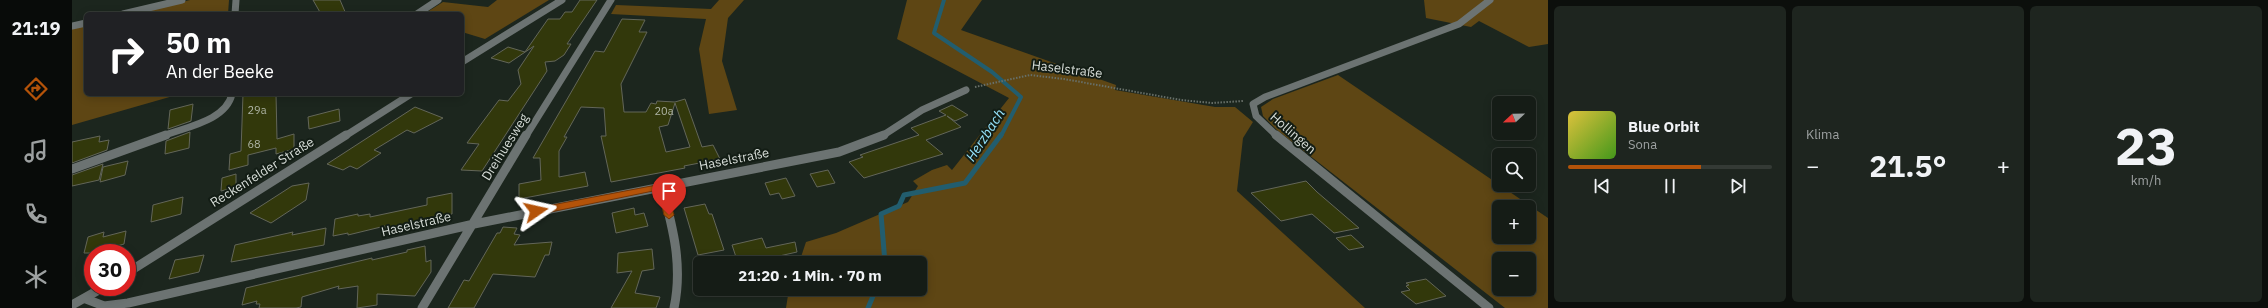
<!DOCTYPE html>
<html lang="de">
<head>
<meta charset="utf-8">
<style>
	body { margin:0; font-family:"IBM Plex Sans",sans-serif; background:#1e251f; color:#f1f3f6; height:100vh; display:flex; flex-direction:column; font-size:15px; white-space:nowrap }
	* { box-sizing:border-box; margin:0 }
	p { font-size:13px; color:#9da1a1 }
	.icon { flex:none; width:22px; height:22px; fill:none; stroke:currentColor; stroke-width:2; stroke-linecap:round; stroke-linejoin:round }
	.map { position:relative; flex:1; overflow:hidden }
	.details { display:flex; flex-direction:column; gap:6px; padding:6px; background:#0c0f0c; width:720px }
	.details>* { flex:none }
	.top-card { position:absolute; left:12px; top:12px; width:380px; height:84px; border-radius:6px; box-shadow:0 2px 10px #0003,0 0 0 1px #343a35; background:#202124; color:#fff; overflow:hidden }
	.needle { width:26px; rotate:248deg }
	.controls { position:absolute; left:1420px; top:96px; display:grid; gap:8px }
	.controls a { display:grid; place-items:center; width:44px; height:44px; border-radius:6px; background:#151c16; box-shadow:0 2px 10px #0003,0 0 0 1px #343a35; font-size:20px }
	.speed { position:absolute; left:12px; top:244px; display:flex; gap:8px; font-size:20px; font-weight:700; text-align:center }
	.speed>* { display:grid; place-content:center; width:52px; height:52px; border-radius:50%; background:#151c16; box-shadow:0 2px 10px #0003,0 0 0 1px #343a35; line-height:1 }
	.speed .limit { border:6px solid #d22; background:#fff; color:#111 }
	.pin { position:absolute; display:grid; place-items:center; width:34px; height:34px; color:#fff; margin:-41px -17px; border-radius:50% 50% 50% 0; rotate:-45deg; box-shadow:0 0 4px #0007 }
	.pin .icon { rotate:45deg }
	.me { position:absolute; width:44px; margin:-22px; rotate:79deg; stroke-linejoin:round; filter:drop-shadow(0 0 3px #0008) }
	.turn { display:flex; align-items:center; gap:14px; height:84px; padding:0 16px; font-size:18px }
	.turn .icon { width:52px; height:52px; stroke-width:2.5 }
	.turn b { display:block; font-size:28px; line-height:34px }
	.big { font-size:30px; font-weight:700; line-height:1.1 }
	.details .card { flex:1; display:flex; flex-direction:column; justify-content:center; gap:6px; min-width:0; padding:0 14px; border-radius:6px; background:#1e251f }
	.details .dial { align-items:center; gap:0 }
	.dial b { font-size:52px; line-height:1 }
	.song { display:flex; align-items:center; gap:12px }
	.cover { width:48px; height:48px; border-radius:6px; background:linear-gradient(135deg,hsl(50 70% 55%),hsl(100 70% 35%)) }
	.played { height:4px; border-radius:2px; background:linear-gradient(90deg,#b45309 65%,#343a35 65%) }
	.keys { display:flex; justify-content:space-around; direction:ltr }
	.heat { display:flex; justify-content:space-between; align-items:center; font-size:22px; direction:ltr }
	.details .tiles { flex:1; display:grid; gap:6px; grid-template-columns:repeat(3,1fr) }
	.trip { position:absolute; left:621px; top:256px; width:234px; height:40px; border-radius:6px; background:#151c16; box-shadow:0 2px 10px #0003,0 0 0 1px #343a35; font-weight:700; line-height:40px; text-align:center }
	main { display:flex; flex:1; min-height:0 }
	.tab-bar { display:flex; flex-direction:column; width:72px; justify-content:space-around; align-items:center; background:#080b09; color:#9da1a1 }
	.tab-bar .icon { width:28px; height:28px }
	.tab-bar .active { color:#b45309 }
	.tab-bar b { font-size:18px; color:#f1f3f6 }
	.map>svg:first-child { display:block }
	.green { fill:#5e4614; fill-rule:evenodd }
	.lines { fill:none; stroke-linecap:round; stroke-linejoin:round }
	.stream-far1 { stroke:#225d6e; stroke-width:4 }
	.stream { stroke:#225d6e; stroke-width:5 }
	.building { fill:#32380b; stroke:#636659; fill-rule:evenodd }
	.path { stroke:#676f68; stroke-width:2; stroke-dasharray:1.5 1.5; stroke-linecap:butt }
	.minor-far1 { stroke:#6c7372; stroke-width:7 }
	.minor { stroke:#6c7372; stroke-width:9 }
	.tertiary-far1 { stroke:#6c7372; stroke-width:7 }
	.tertiary { stroke:#6c7372; stroke-width:9 }
	.route { fill:#b45309; stroke:#753606 }
	.labels { text-anchor:middle; dominant-baseline:central; stroke-width:4; stroke-linejoin:round; paint-order:stroke }
	.number-label { font-size:11px; fill:#aeb4a5 }
	.street-label { font-size:13px; fill:#d7ddd8; stroke:#131d15 }
	.water-label { font-size:14px; font-style:italic; fill:#96e4fd; stroke:#131d15 }
</style>
</head>
<body>
<main>
<nav class="tab-bar">
<b>21:19</b>
<svg class="icon active" aria-label="directions" viewBox="0 0 24 24"><path d="M12 3l9 9-9 9-9-9zM9 14v-3h6M13 9l2 2-2 2"/></svg>
<svg class="icon" aria-label="music" viewBox="0 0 24 24"><path d="M9 18V5l10-2v13"/><circle cx="6" cy="18" r="3"/><circle cx="16" cy="16" r="3"/></svg>
<svg class="icon" aria-label="phone" viewBox="0 0 24 24"><path d="M5 4h4l2 5-3 2q2 4 5 5l2-3 5 2v4C11 20 4 13 5 4z"/></svg>
<svg class="icon" aria-label="climate" viewBox="0 0 24 24"><path d="M12 3v18M4 7l16 10M4 17L20 7"/></svg>
</nav>
<div class="map">
<svg width="1476" height="308" viewBox="0 0 1476 308">
	<rect width="100%" height="100%" fill="#1c261e"/>
	<path class="green" d="M118,0H157L156,14H60Z
		M425,0H477L413,39L390,32V14H352L371,2L416,7Z
		M647,0H672L656,18L650,61L665,110L637,114L627,49L634,19L539,14L544,5L639,9Z
		M835,0H910L889,30L1044,85L1043,90L1143,107H1163L1181,122L1171,138L1165,191L1293,308H714L717,289H848V263H727L734,242L764,233L836,202L846,186L841,181L860,170L875,165L880,170L937,98L825,39Z
		M1352,0H1476V44L1457,47L1407,21L1399,27L1354,18Z
		M14,25V94H108L0,125V28Z
		M1266,75L1476,218V308H1433L1205,130L1191,116L1189,107L1201,99ZM1427,207H1457V237H1427ZM1427,259H1457V289H1427Z"/>
	<g class="lines">
		<path class="stream-far1" d="M872,0L862,33L920,72L949,97L929,136"/>
		<path class="stream" d="M813,263L809,214L827,206L832,195L893,183L929,135
			M796,308L804,289"/>
	</g>
	<path class="building" d="M241,0H268L274,14H249Z
		M508,0H525L495,44H499L492,55L483,61L473,62L475,71L410,171L389,170L407,144L395,143L427,100L436,101L449,84L446,70L462,46L437,63L419,58L436,47L453,52L476,19H488L493,12H500Z
		M550,19L573,20L567,32H575L549,84L552,112H574L579,103L584,104L585,101L603,102L613,99L630,147L641,145L648,159L612,166L613,168L539,182L529,136H534L532,108L509,107L492,137H495L487,151V177L513,172L516,186L447,199V184L469,180L468,158H461L523,51L532,52ZM603,103L618,147L594,152L587,127L596,125Z
		M171,94H204L205,139L222,134V149L204,154V148L176,155V165L157,170L158,154L169,151Z
		M121,104L119,121L96,129L98,110Z
		M880,105L896,115L883,121L875,116L889,127L854,140L871,154L792,178L777,162L791,157L788,155L847,135L839,128L874,115L867,111Z
		M343,107L371,118L342,133L335,130L302,150L309,153L285,169L278,166L271,170L255,164Z
		M267,109L268,121L237,129L236,117Z
		M118,132L117,148L93,154L94,141Z
		M28,136L27,142L37,140L35,150L0,163V142Z
		M56,161L53,175L28,182L31,167Z
		M31,164L27,180L0,186V175Z
		M756,170L763,183L745,187L738,174Z
		M164,174V187L149,191L150,178Z
		M714,178L723,196L710,199L707,193L698,195L693,183Z
		M1234,181L1245,192L1287,228L1262,233L1240,214L1209,221L1179,193Z
		M237,183L234,200L199,223L178,213L220,186Z
		M380,193V214L313,230V226L276,235V233L261,236L263,219L286,214V216L298,214V217L355,205V198Z
		M111,197L109,214L79,222L81,205Z
		M633,204L637,214H640L652,250L626,255L612,208Z
		M562,208L563,215L572,213L576,226L544,233L540,213Z
		M431,227L445,228L442,234L448,235L442,245L480,242L477,255H473L463,277L421,274L402,308H376L392,280L397,281L425,233H428Z
		M254,228L252,245L159,262L163,245L221,232L220,235Z
		M54,231L52,244L45,246L43,253H12L16,237L32,232L31,237Z
		M1279,235L1292,247L1277,250L1264,238Z
		M690,238L694,248L723,242L725,252L685,261V263H666L660,245Z
		M353,246L354,262L359,260V272L343,296L305,294V305L285,308L286,286L266,289L267,286L230,297L229,307L224,308H187L188,304H184L185,301L170,305L174,288L300,258V260L335,252V250Z
		M580,249L582,269L570,271L563,293L588,297L584,308H539L560,271L545,273L546,253Z
		M132,255L127,272L97,279L103,260Z
		M1354,279L1374,296L1344,304L1329,292L1338,290L1334,286L1337,285L1334,283Z"/>
	<g class="lines">
		<path class="path" d="M903,87L958,75L992,79L1109,100L1140,103L1171,101"/>
		<path class="minor-far1" d="M51,14L110,0
			M163,14L164,0
			M345,14L366,0
			M0,26L14,23
			M91,136C113,127 154,121 160,94
			M454,136L539,0
			M810,136L850,110L894,90
			M1205,136L1184,116L1181,104L1193,97L1387,24L1418,0"/>
		<path class="minor" d="M1204,135L1417,308
			M0,169L94,135
			M590,187C601,228 611,266 602,308
			M14,299L32,306L56,303L402,224L767,152L812,135
			M350,308L454,135"/>
		<path class="tertiary-far1" d="M390,62L490,0
			M273,136L339,94"/>
		<path class="tertiary" d="M55,273L274,135
			M0,305L32,287"/>
	</g>
	<path class="route" d="M590,184L594,187L602,215L597,219L592,215L586,190L464,215L460,211L464,208Z"/>
	<g class="labels">
		<g class="number-label">
			<text x="185" y="110">29a</text>
			<text x="592" y="111">20a</text>
			<text x="182" y="144">68</text>
		</g>
		<g class="street-label">
			<text transform="translate(995 69) rotate(7)">Haselstraße</text>
			<text transform="translate(1221 133) rotate(41)">Hollingen</text>
			<text transform="translate(433 147) rotate(-58)">Dreihuesweg</text>
			<text transform="translate(662 159) rotate(-11)">Haselstraße</text>
			<text transform="translate(190 172) rotate(-32)">Reckenfelder Straße</text>
			<text transform="translate(344 224) rotate(-13)">Haselstraße</text>
		</g>
		<g class="water-label">
			<text transform="translate(913 135) rotate(-57)">Herzbach</text>
		</g>
	</g>
</svg>
<div class="controls">
<a><svg class="needle" viewBox="-14 -14 28 28"><path d="M0-13l5 13h-10z" fill="#e53935"/><path d="M0 13l5-13h-10z" fill="#9da1a1"/></svg></a>
<a><svg class="icon" aria-label="search" viewBox="0 0 24 24"><circle cx="10" cy="10" r="6"/><path d="M15 15l6 6"/></svg></a>
<a>+</a>
<a>−</a>
</div>
<div class="speed"><div class="limit">30</div></div>
<div class="pin" style="left:597px;top:215px;background:#d93025"><svg class="icon" aria-label="arrive" viewBox="0 0 24 24"><path d="M6 21V4h12l-3 4 3 4H6"/></svg></div>
<svg class="me" style="left:464px;top:211px" viewBox="-20 -20 40 40"><path d="M0-17L14 15 0 8-14 15z" fill="#b45309" stroke="#fff" stroke-width="4"/></svg>
<div class="trip">21:20 · 1 Min. · 70 m</div>
<div class="top-card">
<div class="turn"><svg class="icon" aria-label="right" viewBox="0 0 24 24"><path d="M7 20v-9h11M14 6l5 5-5 5"/></svg><div><b>50 m</b>An der Beeke</div></div>
</div>
</div>
<section class="details">
<div class="tiles">
<div class="card">
<div class="song"><i class="cover"></i><div><b>Blue Orbit</b><p>Sona</p></div></div>
<div class="played"></div>
<div class="keys"><svg class="icon" aria-label="previous" viewBox="0 0 24 24"><path d="M18 5L8 12l10 7zM5 5v14"/></svg><svg class="icon" aria-label="pause" viewBox="0 0 24 24"><path d="M8 5v14M16 5v14"/></svg><svg class="icon" aria-label="next" viewBox="0 0 24 24"><path d="M6 5l10 7-10 7zM19 5v14"/></svg></div>
</div>
<div class="card"><p>Klima</p>
<div class="heat"><a>−</a><b class="big">21.5°</b><a>+</a></div>
</div>
<div class="card dial"><b>23</b><p>km/h</p></div>
</div>
</section>
</main>
</body>
</html>
